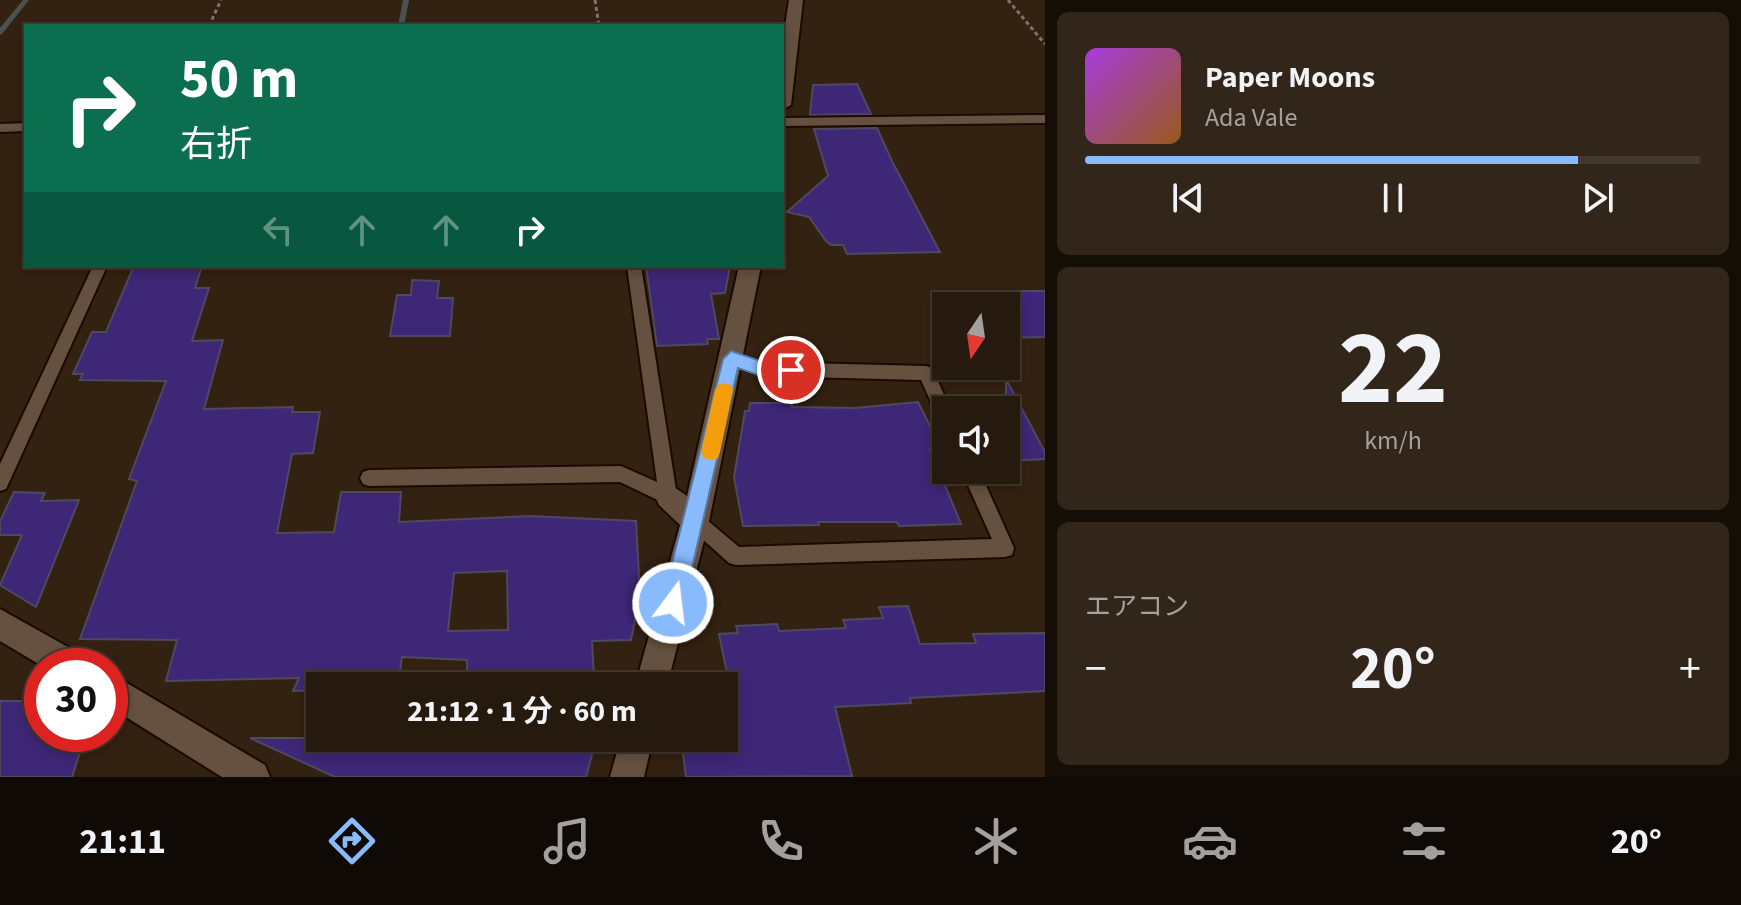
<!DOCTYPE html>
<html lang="ja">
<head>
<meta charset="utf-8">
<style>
	body { margin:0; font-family:"Source Sans 3","Noto Sans JP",sans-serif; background:#32261b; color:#f1f3f6; height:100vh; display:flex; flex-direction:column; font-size:30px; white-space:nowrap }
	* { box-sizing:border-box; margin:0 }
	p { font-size:26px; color:#a4a09d }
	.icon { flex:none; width:44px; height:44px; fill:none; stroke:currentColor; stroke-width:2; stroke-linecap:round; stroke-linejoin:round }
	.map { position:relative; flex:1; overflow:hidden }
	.drawer { display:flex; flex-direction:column; gap:12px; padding:12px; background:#150e07; width:696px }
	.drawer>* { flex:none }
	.top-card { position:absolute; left:24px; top:24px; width:760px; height:244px; border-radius:0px; box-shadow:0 4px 12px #0003,0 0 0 2px #42382e; background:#0b6e4f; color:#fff; overflow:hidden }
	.needle { width:52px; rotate:193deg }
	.fabs { position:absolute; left:932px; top:292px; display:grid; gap:16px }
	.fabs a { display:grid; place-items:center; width:88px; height:88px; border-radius:0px; background:#26190d; box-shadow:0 4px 12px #0003,0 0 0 2px #42382e; font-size:40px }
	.speed { position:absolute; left:24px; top:648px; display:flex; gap:16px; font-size:40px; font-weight:700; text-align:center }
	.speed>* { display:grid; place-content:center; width:104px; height:104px; border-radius:50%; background:#26190d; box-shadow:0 4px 12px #0003,0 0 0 2px #42382e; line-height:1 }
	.speed .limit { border:12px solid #d22; background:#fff; color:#111 }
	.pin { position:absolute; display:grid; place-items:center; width:68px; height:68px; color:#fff; margin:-34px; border:4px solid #fff; border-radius:50%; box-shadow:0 2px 8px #0007 }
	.me { position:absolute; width:88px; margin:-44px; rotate:15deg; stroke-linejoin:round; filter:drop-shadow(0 0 6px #0008) }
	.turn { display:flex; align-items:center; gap:28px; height:168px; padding:0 24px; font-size:36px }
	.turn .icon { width:104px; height:104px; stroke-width:2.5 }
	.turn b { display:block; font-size:56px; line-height:68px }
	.lanes { display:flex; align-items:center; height:76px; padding:0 24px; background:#0003; justify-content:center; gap:40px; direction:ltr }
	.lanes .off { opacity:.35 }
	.big { font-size:60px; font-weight:700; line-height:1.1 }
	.drawer .tile { flex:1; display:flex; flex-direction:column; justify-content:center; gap:12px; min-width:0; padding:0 28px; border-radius:12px; background:#32261b }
	.drawer .dial { align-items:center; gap:0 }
	.dial b { font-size:104px; line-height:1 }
	.song { display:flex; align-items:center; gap:24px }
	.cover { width:96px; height:96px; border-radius:12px; background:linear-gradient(135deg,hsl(280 70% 55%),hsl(30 70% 35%)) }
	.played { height:8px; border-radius:4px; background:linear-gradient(90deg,#88bafc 80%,#42382e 80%) }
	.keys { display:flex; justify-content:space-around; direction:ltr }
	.heat { display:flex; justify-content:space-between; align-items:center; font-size:44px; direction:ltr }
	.trip { position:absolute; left:306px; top:672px; width:432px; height:80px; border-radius:0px; background:#26190d; box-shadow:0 4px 12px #0003,0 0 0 2px #42382e; font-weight:700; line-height:80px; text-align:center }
	.dock { display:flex; height:128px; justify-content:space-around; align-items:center; background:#0f0a05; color:#a4a09d }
	.dock .icon { width:56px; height:56px }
	.dock .current { color:#88bafc }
	.dock b { font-size:36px; color:#f1f3f6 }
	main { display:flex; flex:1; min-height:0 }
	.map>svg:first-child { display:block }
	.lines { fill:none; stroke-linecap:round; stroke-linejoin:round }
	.stream { fill:#4a5352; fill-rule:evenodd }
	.building { fill:#3e2776; stroke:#4d4961; stroke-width:2; fill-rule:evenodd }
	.lane-casing { stroke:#1a0a00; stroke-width:4 }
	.street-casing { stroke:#1a0a00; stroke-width:4 }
	.path { stroke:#837366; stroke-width:3; stroke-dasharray:4 3; stroke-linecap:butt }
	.lane { fill:#665140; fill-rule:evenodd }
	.street { fill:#665140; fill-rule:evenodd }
	.route { fill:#88bafc; stroke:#5879a4; stroke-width:2 }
	.slow { fill:#f59e0b }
</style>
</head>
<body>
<main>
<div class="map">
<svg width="1045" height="777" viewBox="0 0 1045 777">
	<rect width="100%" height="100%" fill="#332111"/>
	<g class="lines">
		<path class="stream" d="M23,0H29L2,34L0,35V28Z
			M403,0H409L404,26H398Z"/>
	</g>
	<path class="building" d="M857,84L871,114L810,115L813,85Z
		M877,128L892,161L940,252L847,254L843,245H831L826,241L809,217L787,212L828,176L814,129Z
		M202,266L195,288H209L192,341L223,340L204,409L293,407L292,412H320L313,453L292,454L277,533L334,532L341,492H401L399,522L531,516L636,521L640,595L631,640L592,641L594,676L515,678V684L467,686V660L402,657L398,686H320V690L293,691L299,678L166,681L177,640L80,639L137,481L129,479L166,381L80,380L83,374H73L92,332H106L133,268ZM507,571L508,630L448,631L454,573Z
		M646,266H730L725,293L711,294L719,339H707L708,344L657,346Z
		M412,280L439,281L437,298H453L450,336H390L397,295H411Z
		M1006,291H1045V337L1006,338Z
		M1006,379L1045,452V459L1006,461Z
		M918,402L941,448L930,449L961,524L899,526L897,522H818L819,525L743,526L734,477L745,411H749L750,403H792V407L855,408Z
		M14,492L45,493L41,501L79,500L36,607L0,585L22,535H0V521Z
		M908,606L920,644L976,643L973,634L1045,633V691L910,698L911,703L835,707L852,776L686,777L681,738H724V717H736L719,634L738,633L736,626L777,624L779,631L846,628L843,620L883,618L879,607Z
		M0,701H42V734H86L72,777H0Z
		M250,738H451L465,744V738H571L594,747L586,777H335Z"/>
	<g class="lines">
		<g class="lane-casing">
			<path id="lane" d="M1045,115V123L782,126V118Z
				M26,123V131L0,132V124Z
				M93,266H107L6,489L0,491V464Z
				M627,266H641L677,496L674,502L668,505L620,482L369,486L363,484L360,478L363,472L369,470L621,466L657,482Z
				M731,352L764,362L926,366L932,368L951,410H946V424L940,422L921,380L764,376L726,364L723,359L726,354Z
				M961,470H979L1014,548L1012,555L1005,557L736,565L729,563L689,527L686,521L689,515L695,512L701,515L739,547L992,539Z"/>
		</g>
		<g class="street-casing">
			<path id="street" d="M789,0H803L791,105L782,110V46Z
				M739,266H761L709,521L667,686H635L680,525L659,505L655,496L659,487L668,483L687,496Z
				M0,609L82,655L86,666H42L0,641Z
				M110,673L265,765L270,777H222L110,707Z
				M621,738H653L644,777H610Z"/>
		</g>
		<path class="path" d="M595,0L599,26
			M1008,0L1045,44
			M209,26L221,0"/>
		<use href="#lane" class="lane"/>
		<use href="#street" class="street"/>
	</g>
	<path class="route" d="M731,351L764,362H791L800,370L791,377H764L738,368L684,603L681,611L673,614L666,611L662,603L723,359Z"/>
	<path class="slow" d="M724,383L731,385L733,390L720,452L718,458L711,460L704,458L701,452L715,390L718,385Z"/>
</svg>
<div class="fabs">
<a><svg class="needle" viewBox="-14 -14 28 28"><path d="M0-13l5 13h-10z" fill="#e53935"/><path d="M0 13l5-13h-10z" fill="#a4a09d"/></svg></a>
<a><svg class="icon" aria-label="sound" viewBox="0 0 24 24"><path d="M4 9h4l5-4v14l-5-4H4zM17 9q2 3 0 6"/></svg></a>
</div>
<div class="speed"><div class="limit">30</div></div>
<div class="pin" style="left:791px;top:370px;background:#d93025"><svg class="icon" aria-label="arrive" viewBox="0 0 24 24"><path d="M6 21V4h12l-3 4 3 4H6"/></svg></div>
<svg class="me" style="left:673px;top:603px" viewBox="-20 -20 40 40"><circle r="17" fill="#88bafc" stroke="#fff" stroke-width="3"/><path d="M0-11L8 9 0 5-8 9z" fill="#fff"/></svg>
<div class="trip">21:12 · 1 分 · 60 m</div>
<div class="top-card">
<div class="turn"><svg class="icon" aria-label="right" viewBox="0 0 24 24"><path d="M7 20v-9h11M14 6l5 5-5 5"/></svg><div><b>50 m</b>右折</div></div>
<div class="lanes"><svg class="icon off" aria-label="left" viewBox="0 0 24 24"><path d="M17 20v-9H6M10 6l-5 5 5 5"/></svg><svg class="icon off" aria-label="ahead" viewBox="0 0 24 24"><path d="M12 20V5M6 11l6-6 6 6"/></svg><svg class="icon off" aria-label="ahead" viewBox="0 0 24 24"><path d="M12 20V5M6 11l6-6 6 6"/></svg><svg class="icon" aria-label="right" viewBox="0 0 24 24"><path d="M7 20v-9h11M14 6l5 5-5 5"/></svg></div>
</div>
</div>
<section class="drawer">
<div class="tile">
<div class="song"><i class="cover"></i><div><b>Paper Moons</b><p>Ada Vale</p></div></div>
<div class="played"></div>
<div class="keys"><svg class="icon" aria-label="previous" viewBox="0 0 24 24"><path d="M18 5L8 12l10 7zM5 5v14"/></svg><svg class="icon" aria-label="pause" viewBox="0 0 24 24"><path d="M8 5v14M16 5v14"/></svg><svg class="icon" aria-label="next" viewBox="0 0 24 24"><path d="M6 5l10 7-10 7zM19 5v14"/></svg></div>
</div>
<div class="tile dial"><b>22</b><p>km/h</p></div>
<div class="tile"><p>エアコン</p>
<div class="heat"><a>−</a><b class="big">20°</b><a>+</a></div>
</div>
</section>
</main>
<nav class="dock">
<b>21:11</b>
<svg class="icon current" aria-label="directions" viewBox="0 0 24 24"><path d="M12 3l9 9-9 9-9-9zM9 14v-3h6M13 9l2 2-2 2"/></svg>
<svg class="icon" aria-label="music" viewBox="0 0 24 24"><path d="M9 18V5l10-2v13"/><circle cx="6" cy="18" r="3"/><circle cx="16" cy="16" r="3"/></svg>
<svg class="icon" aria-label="phone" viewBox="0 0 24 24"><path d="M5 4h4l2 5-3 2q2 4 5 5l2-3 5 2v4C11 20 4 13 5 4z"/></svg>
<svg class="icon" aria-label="climate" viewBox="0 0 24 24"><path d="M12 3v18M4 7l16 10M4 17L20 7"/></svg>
<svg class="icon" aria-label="car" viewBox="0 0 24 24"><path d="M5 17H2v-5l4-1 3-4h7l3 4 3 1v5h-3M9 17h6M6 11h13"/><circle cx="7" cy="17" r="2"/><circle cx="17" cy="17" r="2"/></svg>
<svg class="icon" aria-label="filters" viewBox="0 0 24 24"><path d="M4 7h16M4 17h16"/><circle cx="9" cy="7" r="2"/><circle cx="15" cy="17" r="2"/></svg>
<b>20°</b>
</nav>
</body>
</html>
